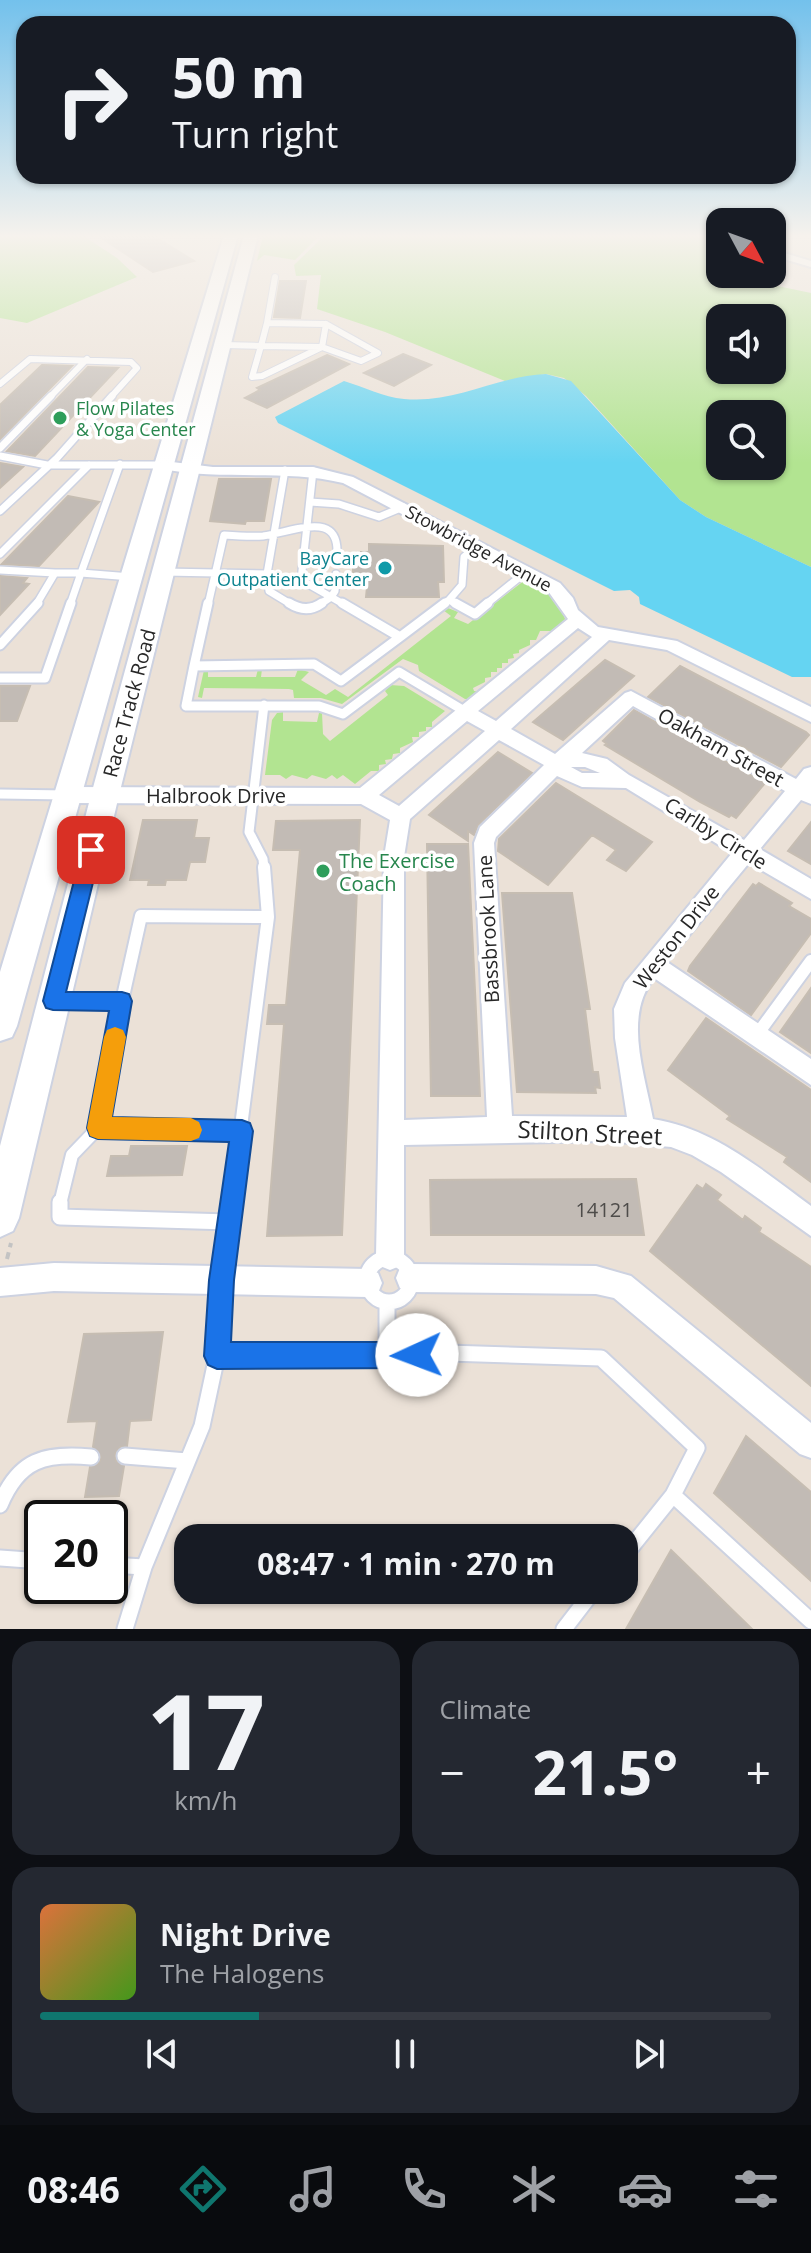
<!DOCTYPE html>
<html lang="en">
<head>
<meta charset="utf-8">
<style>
	body { margin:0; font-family:"Open Sans",sans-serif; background:#242831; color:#f1f3f6; height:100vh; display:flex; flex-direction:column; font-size:30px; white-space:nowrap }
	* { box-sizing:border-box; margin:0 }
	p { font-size:26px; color:#9ea1a6 }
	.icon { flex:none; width:44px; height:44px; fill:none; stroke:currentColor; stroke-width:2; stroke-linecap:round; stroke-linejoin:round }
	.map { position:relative; height:1629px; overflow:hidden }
	.sheet { display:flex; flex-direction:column; gap:12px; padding:12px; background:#0d0f14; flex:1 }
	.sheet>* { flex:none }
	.hud { position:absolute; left:16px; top:16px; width:780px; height:168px; border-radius:24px; box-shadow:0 2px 6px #0004; background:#171b24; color:#f1f3f6; overflow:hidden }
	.needle { width:52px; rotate:131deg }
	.buttons { position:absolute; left:706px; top:208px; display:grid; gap:16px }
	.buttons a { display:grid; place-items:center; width:80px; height:80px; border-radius:16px; background:#171b24; box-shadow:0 2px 6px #0004; font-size:40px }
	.speed { position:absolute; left:24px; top:1500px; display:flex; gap:16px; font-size:40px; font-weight:700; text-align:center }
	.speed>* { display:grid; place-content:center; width:104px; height:104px; border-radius:50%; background:#171b24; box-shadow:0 2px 6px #0004; line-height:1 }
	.speed .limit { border:4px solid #111; border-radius:12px; background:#fff; color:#111 }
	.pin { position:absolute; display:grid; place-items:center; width:68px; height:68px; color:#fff; margin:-34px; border-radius:16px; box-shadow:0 4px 12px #0006 }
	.me { position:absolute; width:88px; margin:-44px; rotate:268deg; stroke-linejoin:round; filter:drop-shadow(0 0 6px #0008) }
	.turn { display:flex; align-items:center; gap:28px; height:168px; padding:0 24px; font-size:36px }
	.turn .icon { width:104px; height:104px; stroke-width:2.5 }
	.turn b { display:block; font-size:56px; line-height:68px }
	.big { font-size:60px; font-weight:700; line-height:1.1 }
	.sheet .widget { flex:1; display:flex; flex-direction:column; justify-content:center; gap:12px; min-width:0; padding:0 28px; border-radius:24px; background:#242831 }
	.sheet .dial { align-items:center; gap:0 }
	.dial b { font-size:104px; line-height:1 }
	.song { display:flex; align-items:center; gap:24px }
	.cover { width:96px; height:96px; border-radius:12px; background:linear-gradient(135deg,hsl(20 70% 55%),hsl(100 70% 35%)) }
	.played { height:8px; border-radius:4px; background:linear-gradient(90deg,#0f766e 30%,#363941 30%) }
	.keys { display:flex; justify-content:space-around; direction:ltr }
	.heat { display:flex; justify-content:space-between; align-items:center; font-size:44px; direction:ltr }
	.sheet .tiles { flex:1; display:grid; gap:12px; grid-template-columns:1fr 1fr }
	.widget:last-child { grid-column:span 2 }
	.trip { position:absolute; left:174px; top:1524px; width:464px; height:80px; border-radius:24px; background:#171b24; box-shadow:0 2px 6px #0004; font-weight:700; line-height:80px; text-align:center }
	.dock { display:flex; height:128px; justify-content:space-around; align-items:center; background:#090b0e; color:#9ea1a6 }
	.dock .icon { width:56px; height:56px }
	.dock .active { color:#0f766e }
	.dock b { font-size:36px; color:#f1f3f6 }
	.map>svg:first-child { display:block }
	.green { fill:#b2e491; fill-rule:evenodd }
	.water { fill:#65d4f2 }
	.building { fill:#c2bbb5; stroke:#c6bdb2; stroke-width:2 }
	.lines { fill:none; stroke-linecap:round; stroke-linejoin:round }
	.service-far4-casing { stroke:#cdd2e1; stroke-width:8 }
	.service-far3-casing { stroke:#cdd2e1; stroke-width:10 }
	.service-far2-casing { stroke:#cdd2e1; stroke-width:13 }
	.service-far1-casing { stroke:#cdd2e1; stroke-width:16 }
	.service-casing { stroke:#cdd2e1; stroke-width:19 }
	.minor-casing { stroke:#cdd2e1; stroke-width:4 }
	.secondary-casing { stroke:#cdd2e1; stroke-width:4 }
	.path { stroke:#c3c3c3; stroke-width:4; stroke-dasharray:7 5; stroke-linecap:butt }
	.service-far4 { stroke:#fff; stroke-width:6 }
	.service-far3 { stroke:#fff; stroke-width:7 }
	.service-far2 { stroke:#fff; stroke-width:9 }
	.service-far1 { stroke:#fff; stroke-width:12 }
	.service { stroke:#fff; stroke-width:15 }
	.minor { fill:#fff; fill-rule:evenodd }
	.secondary { fill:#fff; fill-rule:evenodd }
	.route { fill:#1a73e8; stroke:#114b97; stroke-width:2 }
	.slow { fill:#f59e0b }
	.leisure-dot { fill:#2e9e5b; stroke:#fff; stroke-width:3 }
	.culture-dot { fill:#0f9aa8; stroke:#fff; stroke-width:3 }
	.labels { text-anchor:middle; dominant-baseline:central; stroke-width:7; stroke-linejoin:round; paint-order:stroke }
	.far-leisure-label { font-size:18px; fill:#27864d; stroke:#fff; text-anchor:start }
	.far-street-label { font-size:18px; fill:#272727; stroke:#fff }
	.far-culture-label { font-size:18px; fill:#0d838f; stroke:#fff; text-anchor:end }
	.street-label { font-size:20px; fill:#272727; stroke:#fff }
	.leisure-label { font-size:20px; fill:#27864d; stroke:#fff; text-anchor:start }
	.near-number-label { font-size:20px; fill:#4e4c4a }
	.near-street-label { font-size:24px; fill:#272727; stroke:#fff }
</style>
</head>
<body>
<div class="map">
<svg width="811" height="1629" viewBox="0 0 811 1629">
	<rect width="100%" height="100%" fill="#ebe1d7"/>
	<path class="green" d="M0,235H82L117,258L137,277L27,323L0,318Z
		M263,235H320L295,260L264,255L257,261Z
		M325,235H720V274L811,293V567L706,517L680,500L586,396L564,378L546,374L505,381L385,332L317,309L321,275L296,276L294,265ZM720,318H772V370H720ZM720,414H772V466H720Z
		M525,580C546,584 560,601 566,622L557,631H540L536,640H530V645L519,650V653L513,654L514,658L508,659V663H502V668H497V672H491V677L485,678V682L473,688L474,691L481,692L471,699H465L419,671L418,665L403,659L342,704L321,698H294L293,690L289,689L204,688L202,698L198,697L204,670L208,669V677H256L258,669H262L261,677H295L298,669L309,672L301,680L326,695L335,689L348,697L451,616L443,610L448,608L458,612L454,618L468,624Z
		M390,685L404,686L445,711L432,722V727H426V731L419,732V737H412L413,742L400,748V753L393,754L392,759L385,760L386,764L379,765V771H371L355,784L343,775L337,779L332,775L326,779L312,775L307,779L292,775L286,779L280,775H265L272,720L277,713L283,712V721L317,722L319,713H322L323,734L330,741L388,695L385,691Z"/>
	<path class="water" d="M546,374L571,381L680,500L706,517L811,567V677H792L640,604L639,597L630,590L614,591L278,423L275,417L344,381C364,387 383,397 404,399C454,404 497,376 546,374Z"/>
	<path class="building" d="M97,235H152L194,261L153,272Z
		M280,281H306L300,318L274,317Z
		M403,354L431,365L394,386L364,373Z
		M327,355L349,364L267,408L245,398L260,390L257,388Z
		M42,365L72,366L0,439V405Z
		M88,367L118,368L35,456L7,451Z
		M0,463L23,467L0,488Z
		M219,479H271L264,521H246L245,524L210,521Z
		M68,496L99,502L39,566L2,564Z
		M369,544L443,546L444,582H438L439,597H366L367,587H357V579H353V563L354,559H361V552H369Z
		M0,576L27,578L23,583L29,584L0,615Z
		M605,660L634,676L563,740L533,722Z
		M680,666L806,732L809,735L781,767L648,697Z
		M0,686H30L17,721H0Z
		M634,710L765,783L736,818L731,815L729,817L700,802L605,745L607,744L603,741Z
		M498,752L532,773L478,825L474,835L468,831V841L429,815Z
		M556,783L652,842L626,871L607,860L616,850L592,835L548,885L498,851L499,839Z
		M143,820H197L194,838H209L205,862H190L186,880H166L165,885H148L149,880H130Z
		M360,820L342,1235L267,1236L284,1024H267L269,1005H286L300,850H273L276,821Z
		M811,822V864L788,851Z
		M427,844H468L480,1096H431Z
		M759,883L792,903L789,906L811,919V933L751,1015L688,971L690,966L753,884L756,886Z
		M502,893H572L590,1009H585L593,1072H598L600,1088L595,1087L596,1093L517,1092Z
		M811,988V1053L780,1032Z
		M706,1018L811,1090V1182L784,1162L787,1157L727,1119L730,1116L668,1070Z
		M131,1146H187L182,1175L107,1176L111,1156H129Z
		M636,1179L644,1235H431L430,1180Z
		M706,1184L721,1195L717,1200L743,1220L745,1216L761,1228L759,1232L811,1267V1386L650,1251L697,1185L703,1189Z
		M163,1332L151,1420L130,1421L127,1446L120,1447L115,1454L116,1461L124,1466L119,1496L85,1497L90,1467L99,1463L101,1457L93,1447L97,1421L68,1422L84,1334Z
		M746,1436L811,1492V1581L714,1493Z
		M671,1550L752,1629H626Z"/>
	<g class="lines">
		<g class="service-far4-casing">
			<path id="service-far4" d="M267,323L275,277
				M223,345L261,346
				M261,346L322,347
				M261,346L252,377L262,376L322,347
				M261,346L267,323L326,324
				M322,347L361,361L378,353L326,324
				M322,347L326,324
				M0,384L30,359L131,362L137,368L110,398
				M49,398L87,359"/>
		</g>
		<g class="service-far3-casing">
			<path id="service-far3" d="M0,448L51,396
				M0,456L47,465H164
				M313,471L301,580L331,597L335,591L336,574
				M310,502L339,504L379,517L403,507
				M0,511L57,458L112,396
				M0,554L89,465
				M0,570L55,573L36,605
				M164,572L267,574L269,591L292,605
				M55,573H81L120,464
				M267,574L285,470
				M449,600L462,585L464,557L478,545
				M70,605L81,573L131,577
				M208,605L224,535C237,536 250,537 263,536C295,532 345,506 336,563
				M319,605L331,597L345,605
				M442,605L449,600L459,605
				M485,605L527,571"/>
		</g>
		<g class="service-far2-casing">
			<path id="service-far2" d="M208,603L194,666L314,664L341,681L400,637
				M289,603C300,610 311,611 322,603
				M342,603L400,637L445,603
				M455,603L475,614L488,603
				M0,645L38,603
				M194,666L186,706H319L343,714L399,672L466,712
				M0,678H45L71,603
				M0,794L66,795
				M264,869L263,859L249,832L264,705"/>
		</g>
		<g class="service-far1-casing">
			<path id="service-far1" d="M264,867L268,917
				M57,1001H122L141,916L268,917L231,1204
				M756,1036L811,961
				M98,1128L242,1131
				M60,1204L72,1155L98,1128L122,1001"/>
		</g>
		<g class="service-casing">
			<path id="service" d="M60,1202V1217L229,1222
				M367 1280a22 22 0 1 1 44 0a22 22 0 1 1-44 0Z
				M387,1303V1356L448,1353L601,1358L697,1448L673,1495L811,1621
				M217,1356L221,1280L231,1202
				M125,1456L187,1461
				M0,1505C19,1459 45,1453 91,1457
				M624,1556L673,1495
				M0,1558L42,1561
				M110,1565L144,1567
				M125,1629L144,1567L202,1426L217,1356H387
				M564,1629L594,1590"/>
		</g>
		<g class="minor-casing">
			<path id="minor" d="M781,252L811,261V267L777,257L776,255Z
				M164,461L213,467H313L353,477L560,583L573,598L578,610L598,627L677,641L811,707V722L667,650L609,640L511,729L555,754L625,693L631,691L796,779L804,769L811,767V804L801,800L760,849L811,879V899L749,863L667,962L811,1059V1085L654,978C623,1016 645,1075 653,1119C715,1129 762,1170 811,1206V1236L721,1172L692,1155L671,1147L607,1141L404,1145V1256L400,1266L390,1270L380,1266L376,1256L384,857L390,820L361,804L68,803L61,800L58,795L61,790L68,787L360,788L568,619L548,591L343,483C283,468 220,482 159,468L157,465ZM578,628L592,637L496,721L478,711ZM633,706L785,791L744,840L629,775L607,759L582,753ZM467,721L485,731L399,806L379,795ZM499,740L544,765L480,827L474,843L487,1117L404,1120V857L410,819ZM571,767H585L600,773H582ZM557,776L582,787L626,788L732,853L625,983L614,1009L615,1038L627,1117L512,1116L494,843L496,837Z
				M54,1263L368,1269L378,1273L382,1283L378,1293L368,1297L54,1291L0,1296V1268Z
				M410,1264L596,1266L631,1276L811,1423V1458L800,1454L614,1298L596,1294L410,1292L400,1288L396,1278L400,1268Z"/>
		</g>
		<g class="secondary-casing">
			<path id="secondary" d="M224,235H238L17,1026L12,1037L0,1041V972Z
				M244,235H258L119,795L19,1218L13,1231L0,1237V1146L91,795Z"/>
		</g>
		<path class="path" d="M7,1259L11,1243"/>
		<use href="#service-far4" class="service-far4"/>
		<use href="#service-far3" class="service-far3"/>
		<use href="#service-far2" class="service-far2"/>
		<use href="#service-far1" class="service-far1"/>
		<use href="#service" class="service"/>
		<use href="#minor" class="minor"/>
		<use href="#secondary" class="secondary"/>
	</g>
	<linearGradient id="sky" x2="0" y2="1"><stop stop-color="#73c1ec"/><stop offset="0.51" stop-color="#f6f2ed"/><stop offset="1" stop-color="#f6f2ed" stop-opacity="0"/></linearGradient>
	<rect width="811" height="463" fill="url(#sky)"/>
	<path class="route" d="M91,843L98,845L101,850L66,992H122L129,994L132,1001L112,1117L242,1120L250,1123L253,1131L234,1280L231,1342H417L427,1345L430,1355L427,1364L417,1368L217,1369L208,1365L204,1356L209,1280L229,1142L98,1139L90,1136L87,1128L109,1011L53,1010L46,1008L43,1001L82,850L85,845Z"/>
	<path class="slow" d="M115,1027L123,1030L126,1037L112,1117L191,1118L199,1122L202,1130L199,1138L191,1141L98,1139L90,1136L87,1128L104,1037L107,1030Z"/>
	<g class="leisure-dot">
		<circle cx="60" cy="418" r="8"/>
		<circle cx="323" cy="871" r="8"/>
	</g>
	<circle class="culture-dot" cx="385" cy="568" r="8"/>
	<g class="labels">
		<g class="far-leisure-label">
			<text x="76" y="408">Flow Pilates<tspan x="76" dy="21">&amp; Yoga Center</tspan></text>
		</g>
		<g class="far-street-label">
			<text transform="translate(479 548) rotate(28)">Stowbridge Avenue</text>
		</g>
		<g class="far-culture-label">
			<text x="369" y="558">BayCare<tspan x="369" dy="21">Outpatient Center</tspan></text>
		</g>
		<g class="street-label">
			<text transform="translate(129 703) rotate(-75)">Race Track Road</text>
			<text transform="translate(721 747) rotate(29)">Oakham Street</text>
			<text x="216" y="795">Halbrook Drive</text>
			<text transform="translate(716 833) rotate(32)">Carlby Circle</text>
			<text transform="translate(488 929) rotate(-93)">Bassbrook Lane</text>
			<text transform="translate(676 937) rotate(-52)">Weston Drive</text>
		</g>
		<g class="leisure-label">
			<text x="339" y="860">The Exercise<tspan x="339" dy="23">Coach</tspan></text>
		</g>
		<g class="near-number-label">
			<text x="604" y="1209">14121</text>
		</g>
		<g class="near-street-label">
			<text transform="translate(590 1132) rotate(3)">Stilton Street</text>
		</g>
	</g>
</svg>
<div class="buttons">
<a><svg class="needle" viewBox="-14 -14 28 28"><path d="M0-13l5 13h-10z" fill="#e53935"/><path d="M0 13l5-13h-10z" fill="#9ea1a6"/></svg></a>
<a><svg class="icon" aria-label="sound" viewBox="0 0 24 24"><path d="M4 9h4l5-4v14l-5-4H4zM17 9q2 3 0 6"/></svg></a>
<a><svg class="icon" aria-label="search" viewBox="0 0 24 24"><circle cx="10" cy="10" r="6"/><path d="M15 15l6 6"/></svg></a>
</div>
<div class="speed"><div class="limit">20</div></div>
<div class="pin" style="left:91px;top:850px;background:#d93025"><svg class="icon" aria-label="arrive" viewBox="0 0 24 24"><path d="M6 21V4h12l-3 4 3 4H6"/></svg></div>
<svg class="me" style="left:417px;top:1355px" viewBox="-20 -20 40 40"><circle r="19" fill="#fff"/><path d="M0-13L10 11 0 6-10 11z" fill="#1a73e8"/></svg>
<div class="trip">08:47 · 1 min · 270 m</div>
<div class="hud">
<div class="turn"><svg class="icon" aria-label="right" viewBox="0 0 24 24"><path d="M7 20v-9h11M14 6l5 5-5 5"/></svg><div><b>50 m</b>Turn right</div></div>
</div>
</div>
<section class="sheet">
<div class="tiles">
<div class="widget dial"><b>17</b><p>km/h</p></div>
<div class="widget"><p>Climate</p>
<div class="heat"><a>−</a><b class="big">21.5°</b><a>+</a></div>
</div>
<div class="widget">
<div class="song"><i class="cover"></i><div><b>Night Drive</b><p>The Halogens</p></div></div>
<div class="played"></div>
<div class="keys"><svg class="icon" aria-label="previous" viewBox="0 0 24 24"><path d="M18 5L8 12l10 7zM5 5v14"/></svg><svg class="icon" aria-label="pause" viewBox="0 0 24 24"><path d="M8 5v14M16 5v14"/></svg><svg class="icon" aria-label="next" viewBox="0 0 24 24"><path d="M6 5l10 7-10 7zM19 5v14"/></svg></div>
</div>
</div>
</section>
<nav class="dock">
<b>08:46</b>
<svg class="icon active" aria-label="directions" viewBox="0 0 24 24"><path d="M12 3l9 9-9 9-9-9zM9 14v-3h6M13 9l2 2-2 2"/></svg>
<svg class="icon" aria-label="music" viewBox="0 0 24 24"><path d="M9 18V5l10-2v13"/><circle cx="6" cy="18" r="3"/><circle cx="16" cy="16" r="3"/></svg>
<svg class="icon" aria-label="phone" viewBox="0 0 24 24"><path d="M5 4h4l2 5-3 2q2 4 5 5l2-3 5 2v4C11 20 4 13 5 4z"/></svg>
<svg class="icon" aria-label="climate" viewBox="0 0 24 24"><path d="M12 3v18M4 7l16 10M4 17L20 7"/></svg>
<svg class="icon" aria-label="car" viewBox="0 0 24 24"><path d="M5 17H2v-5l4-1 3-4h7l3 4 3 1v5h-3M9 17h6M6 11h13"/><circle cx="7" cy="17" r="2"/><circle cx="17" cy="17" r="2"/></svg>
<svg class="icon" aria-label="filters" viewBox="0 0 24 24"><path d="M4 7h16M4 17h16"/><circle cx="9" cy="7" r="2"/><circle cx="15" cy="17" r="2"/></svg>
</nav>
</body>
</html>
